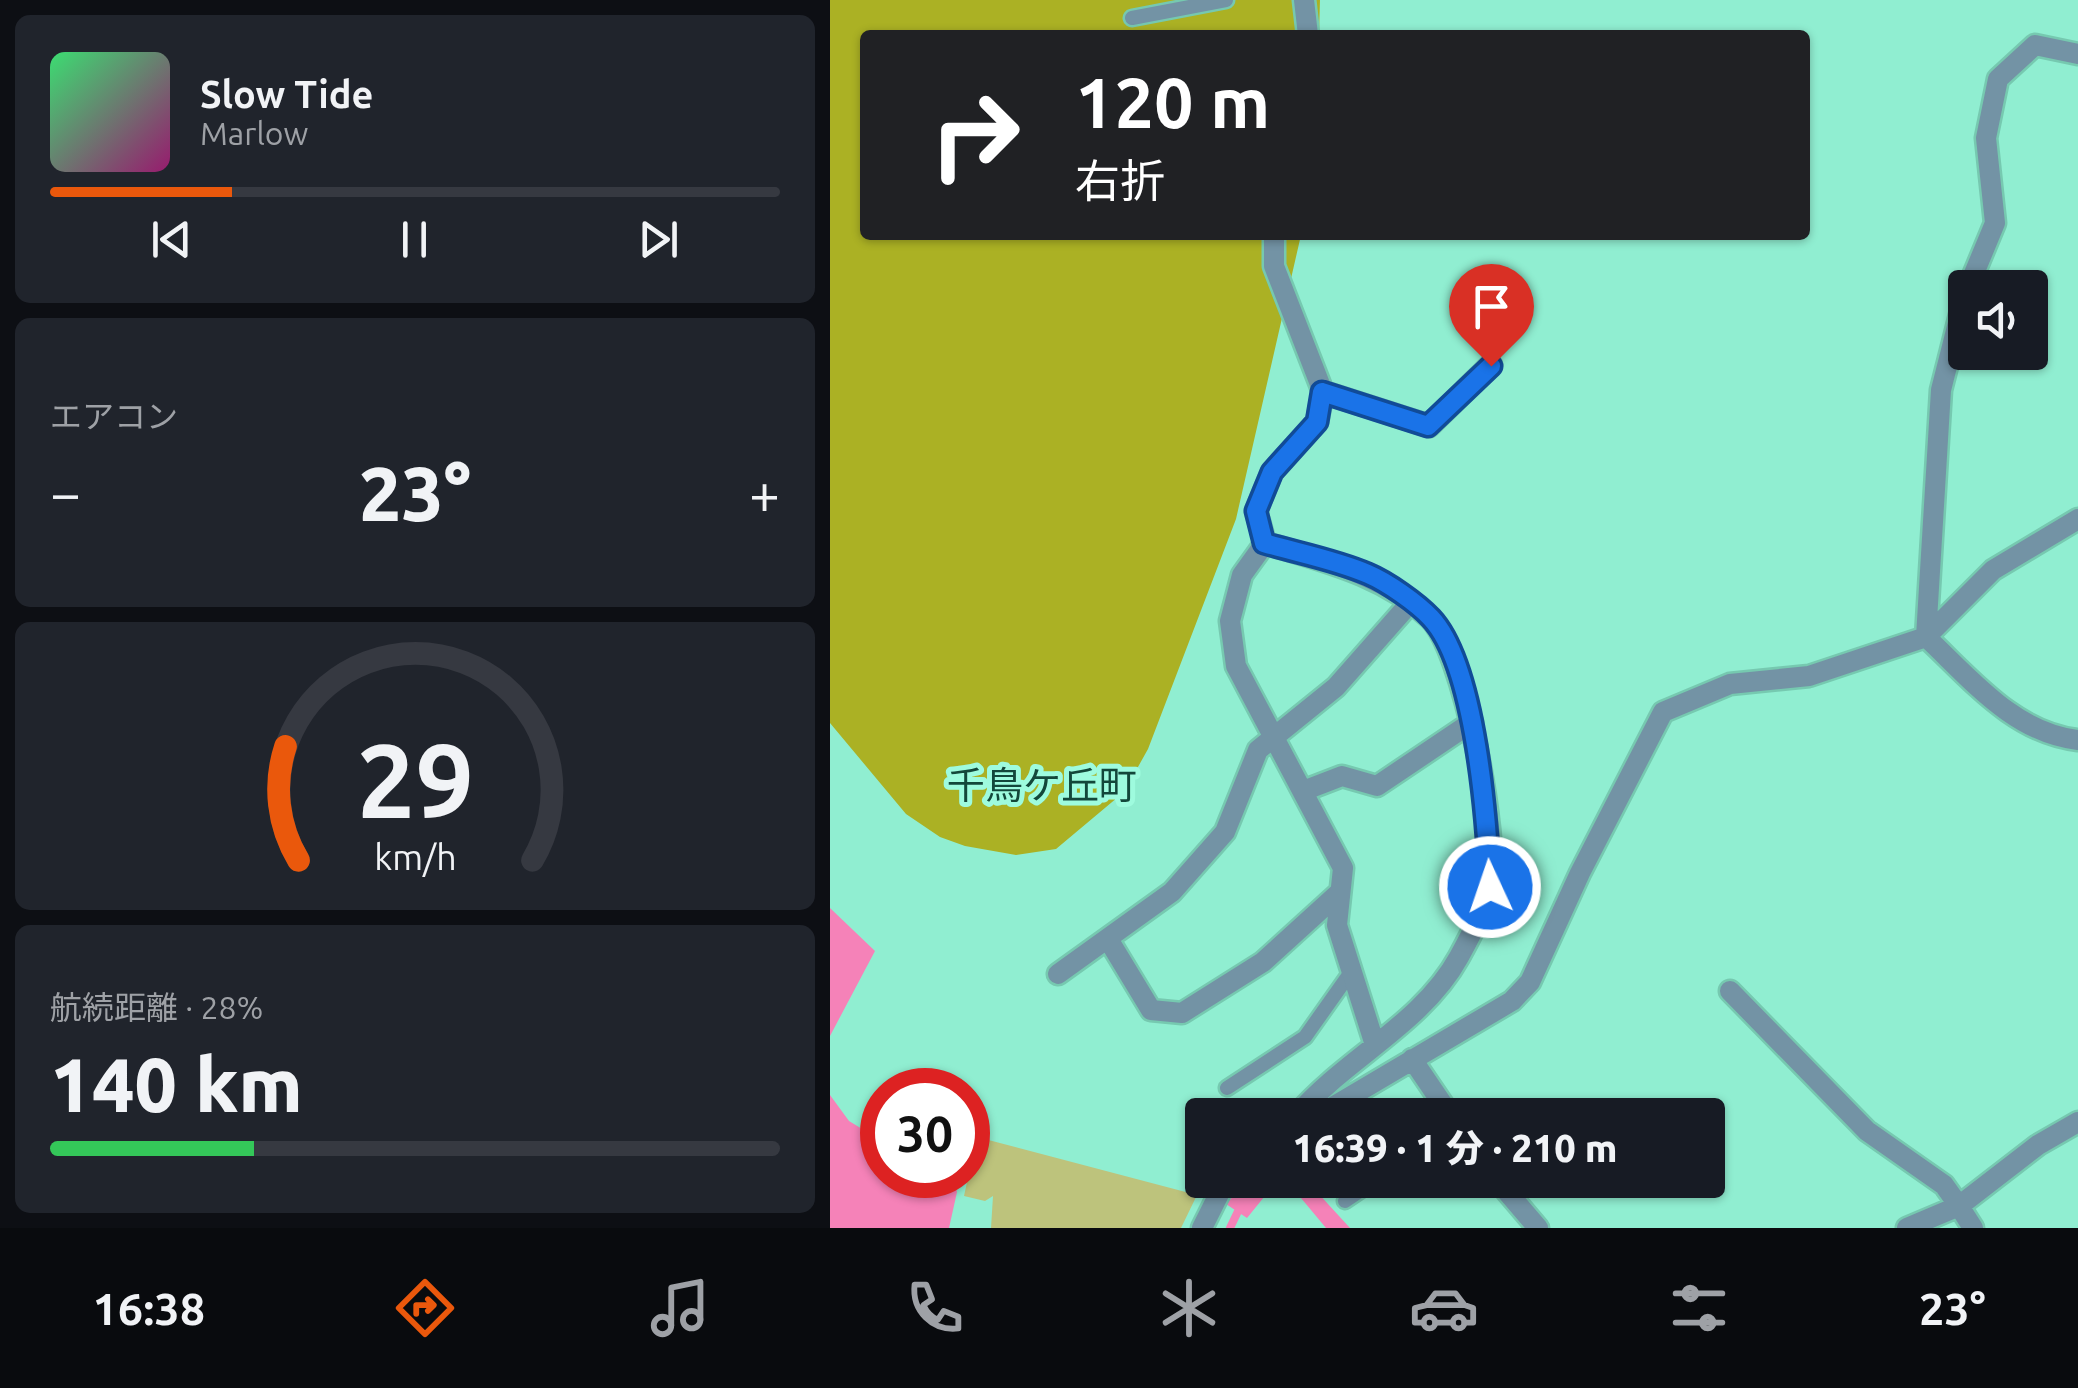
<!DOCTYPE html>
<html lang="ja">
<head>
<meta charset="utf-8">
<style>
	body { margin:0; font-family:Ubuntu,"Noto Sans JP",sans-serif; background:#20242c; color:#f1f3f6; height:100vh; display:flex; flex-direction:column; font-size:38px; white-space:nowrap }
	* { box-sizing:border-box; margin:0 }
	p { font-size:32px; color:#9ea1a6 }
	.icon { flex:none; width:55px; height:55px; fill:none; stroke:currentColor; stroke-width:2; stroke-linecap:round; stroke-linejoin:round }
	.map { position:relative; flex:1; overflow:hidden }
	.details { display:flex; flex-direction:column; gap:15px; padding:15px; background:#0d0f14; width:830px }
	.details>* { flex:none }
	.top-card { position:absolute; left:30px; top:30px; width:950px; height:210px; border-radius:10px; box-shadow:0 2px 8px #0004; background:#202124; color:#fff; overflow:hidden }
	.controls { position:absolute; left:1118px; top:270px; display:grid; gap:20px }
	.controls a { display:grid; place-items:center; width:100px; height:100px; border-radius:10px; background:#171b24; box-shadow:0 2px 8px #0004; font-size:50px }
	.speed { position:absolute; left:30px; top:1068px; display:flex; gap:20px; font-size:50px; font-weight:700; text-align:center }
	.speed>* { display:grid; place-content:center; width:130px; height:130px; border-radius:50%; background:#171b24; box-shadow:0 2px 8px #0004; line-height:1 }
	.speed .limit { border:15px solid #d22; background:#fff; color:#111 }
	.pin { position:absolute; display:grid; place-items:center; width:85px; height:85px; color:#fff; margin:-102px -42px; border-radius:50% 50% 50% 0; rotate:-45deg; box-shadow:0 0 10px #0007 }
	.pin .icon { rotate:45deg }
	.me { position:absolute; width:110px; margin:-55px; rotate:357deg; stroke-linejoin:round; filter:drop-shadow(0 0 8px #0008) }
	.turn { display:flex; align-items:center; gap:35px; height:210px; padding:0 50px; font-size:45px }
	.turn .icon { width:130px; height:130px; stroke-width:2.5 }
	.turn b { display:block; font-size:70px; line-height:85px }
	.big { font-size:75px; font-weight:800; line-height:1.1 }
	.details .widget { flex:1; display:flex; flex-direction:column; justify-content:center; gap:15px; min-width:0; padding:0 35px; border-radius:15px; background:#20242c }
	.details .dial { align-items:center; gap:0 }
	.dial svg { height:260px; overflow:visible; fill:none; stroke:#363941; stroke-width:7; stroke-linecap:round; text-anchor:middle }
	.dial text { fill:#f1f3f6; stroke:none }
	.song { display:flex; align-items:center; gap:30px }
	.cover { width:120px; height:120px; border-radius:15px; background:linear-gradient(135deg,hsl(140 70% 55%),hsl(320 70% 35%)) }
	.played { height:10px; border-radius:5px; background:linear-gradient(90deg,#ea580c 25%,#363941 25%) }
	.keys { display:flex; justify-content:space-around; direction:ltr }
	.heat { display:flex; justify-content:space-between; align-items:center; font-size:55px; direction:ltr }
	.charge { height:15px; border-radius:8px; background:linear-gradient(90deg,#34c759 28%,#363941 0) }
	.trip { position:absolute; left:355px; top:1098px; width:540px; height:100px; border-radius:10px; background:#171b24; box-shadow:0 2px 8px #0004; font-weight:800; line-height:100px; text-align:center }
	.tab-bar { display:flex; height:160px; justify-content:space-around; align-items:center; background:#090b0e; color:#9ea1a6 }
	.tab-bar .icon { width:70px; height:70px }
	.tab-bar .active { color:#ea580c }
	.tab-bar b { font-size:45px; color:#f1f3f6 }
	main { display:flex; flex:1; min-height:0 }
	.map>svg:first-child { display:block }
	.green { fill:#bdc37c }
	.forest { fill:#abb124 }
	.water { fill:#f582b8 }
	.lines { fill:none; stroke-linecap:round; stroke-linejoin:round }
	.stream { stroke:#f582b8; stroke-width:8 }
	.service-casing { stroke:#76c9b0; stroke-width:19 }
	.minor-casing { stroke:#76c9b0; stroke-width:25 }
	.service { stroke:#7393a5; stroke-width:14 }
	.minor { stroke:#7393a5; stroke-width:20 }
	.route-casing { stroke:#114b97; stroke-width:25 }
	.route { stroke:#1a73e8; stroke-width:18 }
	.labels { text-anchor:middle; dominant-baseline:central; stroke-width:10; stroke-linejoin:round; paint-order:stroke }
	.quarter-label { font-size:38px; fill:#13473a; stroke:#9efbde }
</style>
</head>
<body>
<main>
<section class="details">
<div class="widget">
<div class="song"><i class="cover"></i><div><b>Slow Tide</b><p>Marlow</p></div></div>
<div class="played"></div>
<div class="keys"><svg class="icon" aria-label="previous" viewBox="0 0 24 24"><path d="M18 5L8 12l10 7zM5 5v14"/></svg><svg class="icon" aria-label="pause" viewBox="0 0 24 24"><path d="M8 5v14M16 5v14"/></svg><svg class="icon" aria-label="next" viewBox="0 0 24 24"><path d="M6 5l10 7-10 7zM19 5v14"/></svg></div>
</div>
<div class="widget"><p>エアコン</p>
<div class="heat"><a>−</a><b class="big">23°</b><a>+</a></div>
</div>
<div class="widget dial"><svg viewBox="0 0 100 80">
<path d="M14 69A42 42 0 1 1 86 69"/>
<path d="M14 69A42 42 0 0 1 10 34" stroke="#ea580c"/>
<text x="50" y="56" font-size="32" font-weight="700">29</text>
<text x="50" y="72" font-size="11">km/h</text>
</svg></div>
<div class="widget"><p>航続距離 · 28%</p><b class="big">140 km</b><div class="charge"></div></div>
</section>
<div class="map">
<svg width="1248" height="1228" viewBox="0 0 1248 1228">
	<rect width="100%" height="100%" fill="#90eed1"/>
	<path class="green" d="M147,1137L367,1195L351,1228H161L163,1196L155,1201L134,1196Z"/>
	<path class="forest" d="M0,0H490L489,35H35V235H471L406,519L318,749L294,792L226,849L186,855L135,846L110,837L76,814L0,723Z"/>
	<path class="water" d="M0,908L45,951L0,1036Z
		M0,1095L19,1121L52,1141V1175H123L127,1192L119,1228H0Z
		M418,1180H448L417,1218L396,1204Z
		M456,1180H476L520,1228H496Z"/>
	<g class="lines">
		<path class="stream" d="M400,1228L411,1205"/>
		<g class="service-casing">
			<path id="service" d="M302,18L396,0
				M397,1088L475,1037L521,972
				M515,1201L546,1180"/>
		</g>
		<g class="minor-casing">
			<path id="minor" d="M474,0L478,35
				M444,235V266L493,392L487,422L442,472L426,511L435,543C494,561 552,574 599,617C634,648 669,840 660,887C655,908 640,937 629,957C592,1024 516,1058 467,1115
				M1138,288L1165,223L1156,138L1168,79L1205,45L1248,54
				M1135,295L1111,390L1096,637C1141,679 1184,733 1248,740
				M493,392L599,426L661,365
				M435,543L412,575L400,621L406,666L513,868L507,925L545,1045
				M473,791L512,776L547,786L642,722
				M278,939L321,1010L352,1013L433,962L510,892
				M228,974L342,892L395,832L428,750L506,687L580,603
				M900,991L1037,1131L1114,1185L1129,1206L1208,1145L1248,1122
				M582,1059L620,1115
				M489,1115L682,1001L700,982L750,873L833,712L900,684L979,676L1096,637L1163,570L1248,519
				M667,1180L708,1228
				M372,1228L396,1180
				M1077,1228L1129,1206L1143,1228"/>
		</g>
		<use href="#service" class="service"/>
		<use href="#minor" class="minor"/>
	</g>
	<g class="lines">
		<g class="route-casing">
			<path id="route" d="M660,887C657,822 646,666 601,618C587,603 557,582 538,574C506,560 468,553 434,543L426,511L442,472L487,422L492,392L598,426L661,366"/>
		</g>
		<use href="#route" class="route"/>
	</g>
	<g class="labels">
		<g class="quarter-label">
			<text x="212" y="785">千鳥ケ丘町</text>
		</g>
	</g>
</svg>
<div class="controls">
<a><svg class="icon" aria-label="sound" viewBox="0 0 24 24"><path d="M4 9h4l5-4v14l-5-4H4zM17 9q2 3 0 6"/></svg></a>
</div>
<div class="speed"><div class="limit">30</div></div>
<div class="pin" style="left:661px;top:366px;background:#d93025"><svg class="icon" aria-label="arrive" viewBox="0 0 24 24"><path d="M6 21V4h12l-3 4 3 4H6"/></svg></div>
<svg class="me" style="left:660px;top:887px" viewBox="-20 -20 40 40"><circle r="17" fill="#1a73e8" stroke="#fff" stroke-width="3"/><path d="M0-11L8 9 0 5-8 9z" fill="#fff"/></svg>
<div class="trip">16:39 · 1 分 · 210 m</div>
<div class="top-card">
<div class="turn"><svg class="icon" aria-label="right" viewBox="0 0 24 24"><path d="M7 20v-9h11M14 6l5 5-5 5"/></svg><div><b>120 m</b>右折</div></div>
</div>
</div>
</main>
<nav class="tab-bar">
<b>16:38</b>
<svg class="icon active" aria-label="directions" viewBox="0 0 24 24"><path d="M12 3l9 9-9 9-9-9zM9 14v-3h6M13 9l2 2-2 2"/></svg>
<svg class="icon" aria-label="music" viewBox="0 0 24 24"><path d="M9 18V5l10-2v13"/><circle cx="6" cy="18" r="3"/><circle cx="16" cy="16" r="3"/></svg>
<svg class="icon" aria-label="phone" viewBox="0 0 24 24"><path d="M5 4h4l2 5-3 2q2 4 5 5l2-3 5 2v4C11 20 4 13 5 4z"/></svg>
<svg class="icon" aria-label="climate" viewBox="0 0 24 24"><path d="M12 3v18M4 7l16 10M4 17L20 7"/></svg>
<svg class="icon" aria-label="car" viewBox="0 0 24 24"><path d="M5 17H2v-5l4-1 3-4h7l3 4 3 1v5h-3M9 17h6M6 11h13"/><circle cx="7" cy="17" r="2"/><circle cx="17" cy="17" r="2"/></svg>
<svg class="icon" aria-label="filters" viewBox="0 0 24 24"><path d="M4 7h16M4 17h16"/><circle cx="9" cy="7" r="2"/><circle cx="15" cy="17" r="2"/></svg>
<b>23°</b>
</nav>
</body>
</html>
